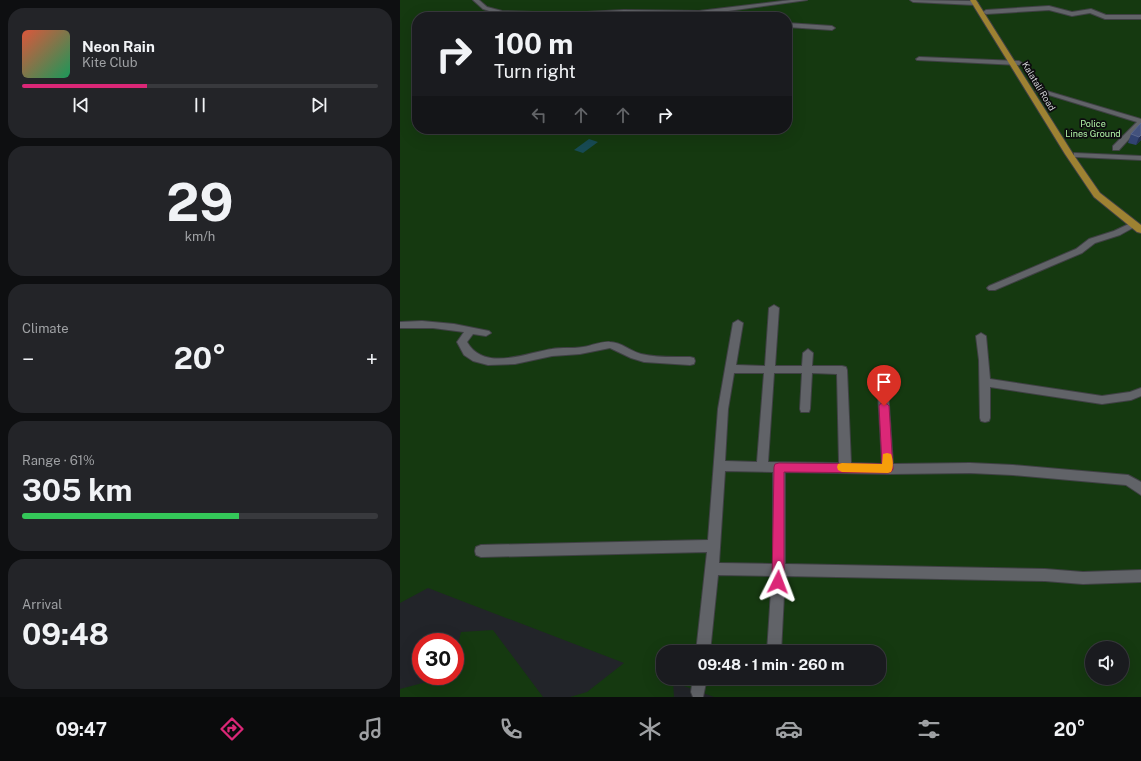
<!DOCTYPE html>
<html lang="en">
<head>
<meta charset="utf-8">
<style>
	body { margin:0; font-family:"Public Sans",sans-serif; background:#232428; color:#f1f3f6; height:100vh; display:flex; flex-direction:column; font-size:15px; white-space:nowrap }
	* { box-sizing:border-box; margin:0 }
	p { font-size:13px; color:#9fa1a4 }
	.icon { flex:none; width:22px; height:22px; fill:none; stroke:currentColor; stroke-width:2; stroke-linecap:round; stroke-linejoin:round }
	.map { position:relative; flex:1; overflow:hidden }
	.panel { display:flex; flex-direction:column; gap:8px; padding:8px; background:#0e0f11; width:400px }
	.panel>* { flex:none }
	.guide { position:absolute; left:12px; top:12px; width:380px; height:122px; border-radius:16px; box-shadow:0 4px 16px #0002,0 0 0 1px #38393d; background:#1a1b1f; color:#f1f3f6; overflow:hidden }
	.tools { position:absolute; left:685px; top:641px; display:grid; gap:8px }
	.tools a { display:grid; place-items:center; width:44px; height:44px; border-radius:50%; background:#1a1b1f; box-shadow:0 4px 16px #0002,0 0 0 1px #38393d; font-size:20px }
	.speed { position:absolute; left:12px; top:633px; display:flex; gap:8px; font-size:20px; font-weight:700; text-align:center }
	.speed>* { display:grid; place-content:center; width:52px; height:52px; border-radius:50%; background:#1a1b1f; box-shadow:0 4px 16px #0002,0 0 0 1px #38393d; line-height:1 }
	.speed .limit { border:6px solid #d22; background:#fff; color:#111 }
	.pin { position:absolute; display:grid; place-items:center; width:34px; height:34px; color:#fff; margin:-41px -17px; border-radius:50% 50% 50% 0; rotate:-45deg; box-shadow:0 0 4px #0007 }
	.pin .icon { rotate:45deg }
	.me { position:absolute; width:44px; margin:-22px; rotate:3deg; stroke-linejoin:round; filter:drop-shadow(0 0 3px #0008) }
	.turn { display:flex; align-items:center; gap:14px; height:84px; padding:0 16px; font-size:18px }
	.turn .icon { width:52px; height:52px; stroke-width:2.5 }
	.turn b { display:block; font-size:28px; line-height:34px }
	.lanes { display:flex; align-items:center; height:38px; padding:0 16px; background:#0003; justify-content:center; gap:20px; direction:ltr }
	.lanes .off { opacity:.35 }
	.big { font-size:30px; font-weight:700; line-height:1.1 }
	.panel .card { flex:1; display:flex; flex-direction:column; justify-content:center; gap:6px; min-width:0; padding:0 14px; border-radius:16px; background:#232428 }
	.panel .dial { align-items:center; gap:0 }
	.dial b { font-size:52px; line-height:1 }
	.song { display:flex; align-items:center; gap:12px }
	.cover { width:48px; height:48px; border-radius:6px; background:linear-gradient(135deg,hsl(10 70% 55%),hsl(150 70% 35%)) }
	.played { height:4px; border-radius:2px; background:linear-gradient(90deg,#db2777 35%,#38393d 35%) }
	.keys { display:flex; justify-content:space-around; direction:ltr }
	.heat { display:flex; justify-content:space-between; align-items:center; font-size:22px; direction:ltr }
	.charge { height:6px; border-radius:3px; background:linear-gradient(90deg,#34c759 61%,#38393d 0) }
	.trip { position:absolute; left:256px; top:645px; width:230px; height:40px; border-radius:16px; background:#1a1b1f; box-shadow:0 4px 16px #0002,0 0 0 1px #38393d; font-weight:700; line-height:40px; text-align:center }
	.tabs { display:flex; height:64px; justify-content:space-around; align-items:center; background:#0a0b0c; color:#9fa1a4 }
	.tabs .icon { width:28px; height:28px }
	.tabs .on { color:#db2777 }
	.tabs b { font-size:18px; color:#f1f3f6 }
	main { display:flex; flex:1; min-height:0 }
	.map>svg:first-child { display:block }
	.green { fill:#153910; fill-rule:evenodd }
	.water { fill:#184b54 }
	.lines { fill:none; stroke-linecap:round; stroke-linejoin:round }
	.minor-casing { stroke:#3f4044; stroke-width:2 }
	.highway-casing { stroke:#3f4044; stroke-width:2 }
	.minor { fill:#616368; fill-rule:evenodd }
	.highway { fill:#9e8232; fill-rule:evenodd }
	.wall { fill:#324372 }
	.shaded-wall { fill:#243051 }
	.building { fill:#43527d; stroke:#59668b }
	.route { fill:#db2777; stroke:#8e194d }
	.slow { fill:#f59e0b }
	.labels { text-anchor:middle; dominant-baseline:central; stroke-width:3.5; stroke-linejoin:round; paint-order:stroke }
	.far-street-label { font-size:9px; fill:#d1d2d5; stroke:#0d0d0f }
	.far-park-label { font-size:9px; fill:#b1f3a7; stroke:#0d0d0f }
</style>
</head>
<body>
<main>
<section class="panel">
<div class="card">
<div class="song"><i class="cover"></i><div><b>Neon Rain</b><p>Kite Club</p></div></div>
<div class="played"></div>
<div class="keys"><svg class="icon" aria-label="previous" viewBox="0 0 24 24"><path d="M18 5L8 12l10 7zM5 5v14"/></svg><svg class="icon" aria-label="pause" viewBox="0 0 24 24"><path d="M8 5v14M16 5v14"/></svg><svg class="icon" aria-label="next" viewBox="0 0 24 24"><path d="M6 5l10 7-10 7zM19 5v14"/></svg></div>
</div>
<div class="card dial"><b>29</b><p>km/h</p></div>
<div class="card"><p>Climate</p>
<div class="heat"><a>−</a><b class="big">20°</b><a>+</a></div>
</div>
<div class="card"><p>Range · 61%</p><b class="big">305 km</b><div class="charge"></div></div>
<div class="card"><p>Arrival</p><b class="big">09:48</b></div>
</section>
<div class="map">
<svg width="741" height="697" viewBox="0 0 741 697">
	<rect width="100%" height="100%" fill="#222429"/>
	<path class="green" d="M0,0H741V697H314L273,682L274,697H170L187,692L224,663L28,588L0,603ZM17,17H387V129H17ZM692,648H722V678H692ZM263,652H479V678H263Z
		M93,630L143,697H0V689L49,676H55V656L61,632Z"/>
	<path class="water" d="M189,139L198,142L183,153L174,150Z"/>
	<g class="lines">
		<g class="minor-casing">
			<path id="minor" d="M73,0H79L87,7L102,11L168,13L224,10L299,11L391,0H407L299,15L224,14L168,17L102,15L83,9Z
				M510,0L575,1L578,3L575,5L513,2Z
				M649,6L672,12L691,9L706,15H741V19H705L690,13L672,16L649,10L586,14L583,12L586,10Z
				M387,23L432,26L435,28L432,30L387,27Z
				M519,57L619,61L622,63L619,65L517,60L516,59Z
				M636,89H640L741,119V126L719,150H713V146L737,122L636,91Z
				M674,153L741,156V160L677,157H674Z
				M731,223H734L738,225L720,235L695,243L682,253L595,290H589L587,288L589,286L676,249L689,239L714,231Z
				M374,305L379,308L375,366H402L403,353L408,349L413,353L412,366H442L446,367L447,370L451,463L482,464L477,375L478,372H486L487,375L493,464L570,463L613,465L728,475L741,482V495L726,485L613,475L570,473L488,474L385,472V564L645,569L683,572L741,570V582L683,584L645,581L385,576L381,652H367L372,576L318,575L310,652H296L307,552L81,557L76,555L75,551L76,547L81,545L308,540L318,409L333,323L338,320L343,323L336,365L365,366L369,308ZM334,373H364L357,462L325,461L328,409ZM374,373H402L400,409L401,412H409L410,409L412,373L437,374L439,463L368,462ZM325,471L373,472V564L319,563Z
				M22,321L54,324L89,331L91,333L86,336L73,334L67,342C84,372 126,353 152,349C162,347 172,349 183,347C192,346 201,341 210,342C221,342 230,351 241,354C257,358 274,357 290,357L294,358L295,361L294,364L290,365L244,362L231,358L210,348L180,354L152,356L115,364L88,365L73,361L64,355L57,342L64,332L33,328H0V322Z
				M581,333L586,336L590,379L702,396L730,392L741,388V396L731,400L702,404L590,387V418L589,421L585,422L581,421L580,418L579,360L576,336Z
				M293,678H307L303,697H293L291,692Z"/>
		</g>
		<g class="highway-casing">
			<path id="highway" d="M570,0H576L673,154L700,193L741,225V233L737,232L694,197L665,154Z"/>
		</g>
		<use href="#minor" class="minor"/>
		<use href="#highway" class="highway"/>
	</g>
	<path class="wall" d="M741,123V140L736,145L728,143L731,134Z"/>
	<path class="shaded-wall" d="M741,135V140L736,145L739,137Z"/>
	<path class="building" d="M741,123V135L739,137L731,134Z"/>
	<path class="route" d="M484,403L487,404L489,406L493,469L491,472L488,473L384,472V582L383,586L378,588L374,586L372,582L374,467L375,464L379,463L482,464L479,406L480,404Z"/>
	<path class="slow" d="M487,453L491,454C493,459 494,467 491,472L488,473L442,472L438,470L437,467L438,464L442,463L482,464L483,454Z"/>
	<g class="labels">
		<g class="far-street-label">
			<text transform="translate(639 86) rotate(59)">Kalatali Road</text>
		</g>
		<g class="far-park-label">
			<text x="693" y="123">Police<tspan x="693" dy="10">Lines Ground</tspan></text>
		</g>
	</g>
</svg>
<div class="tools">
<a><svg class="icon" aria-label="sound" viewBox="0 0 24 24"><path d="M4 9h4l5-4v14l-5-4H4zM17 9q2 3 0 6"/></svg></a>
</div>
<div class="speed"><div class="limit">30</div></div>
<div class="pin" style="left:484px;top:406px;background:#d93025"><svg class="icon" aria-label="arrive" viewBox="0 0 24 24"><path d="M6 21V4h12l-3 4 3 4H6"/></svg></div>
<svg class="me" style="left:378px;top:582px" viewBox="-20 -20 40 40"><path d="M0-17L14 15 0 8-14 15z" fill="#db2777" stroke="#fff" stroke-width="4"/></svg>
<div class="trip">09:48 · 1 min · 260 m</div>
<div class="guide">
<div class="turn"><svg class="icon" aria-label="right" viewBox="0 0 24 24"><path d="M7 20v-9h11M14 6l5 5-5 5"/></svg><div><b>100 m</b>Turn right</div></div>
<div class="lanes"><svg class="icon off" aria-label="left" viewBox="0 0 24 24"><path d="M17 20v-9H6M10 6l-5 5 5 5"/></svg><svg class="icon off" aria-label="ahead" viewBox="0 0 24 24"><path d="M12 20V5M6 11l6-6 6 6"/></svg><svg class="icon off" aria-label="ahead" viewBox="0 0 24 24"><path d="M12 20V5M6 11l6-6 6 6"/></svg><svg class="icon" aria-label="right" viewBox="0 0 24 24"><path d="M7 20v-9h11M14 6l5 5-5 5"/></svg></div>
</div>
</div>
</main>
<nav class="tabs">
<b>09:47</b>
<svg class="icon on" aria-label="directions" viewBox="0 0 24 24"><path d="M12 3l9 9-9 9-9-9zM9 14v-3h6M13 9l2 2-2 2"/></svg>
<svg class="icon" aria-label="music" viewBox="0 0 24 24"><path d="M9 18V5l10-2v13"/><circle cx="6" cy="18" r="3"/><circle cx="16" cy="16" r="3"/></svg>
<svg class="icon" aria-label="phone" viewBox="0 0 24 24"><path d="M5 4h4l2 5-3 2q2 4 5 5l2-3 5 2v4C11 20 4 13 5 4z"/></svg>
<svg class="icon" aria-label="climate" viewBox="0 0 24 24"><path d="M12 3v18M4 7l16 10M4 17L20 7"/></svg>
<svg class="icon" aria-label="car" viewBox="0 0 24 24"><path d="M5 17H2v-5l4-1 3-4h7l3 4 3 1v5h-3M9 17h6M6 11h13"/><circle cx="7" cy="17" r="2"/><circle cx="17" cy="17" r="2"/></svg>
<svg class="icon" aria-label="filters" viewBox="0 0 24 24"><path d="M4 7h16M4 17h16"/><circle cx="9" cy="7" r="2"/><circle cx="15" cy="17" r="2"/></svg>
<b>20°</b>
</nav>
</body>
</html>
